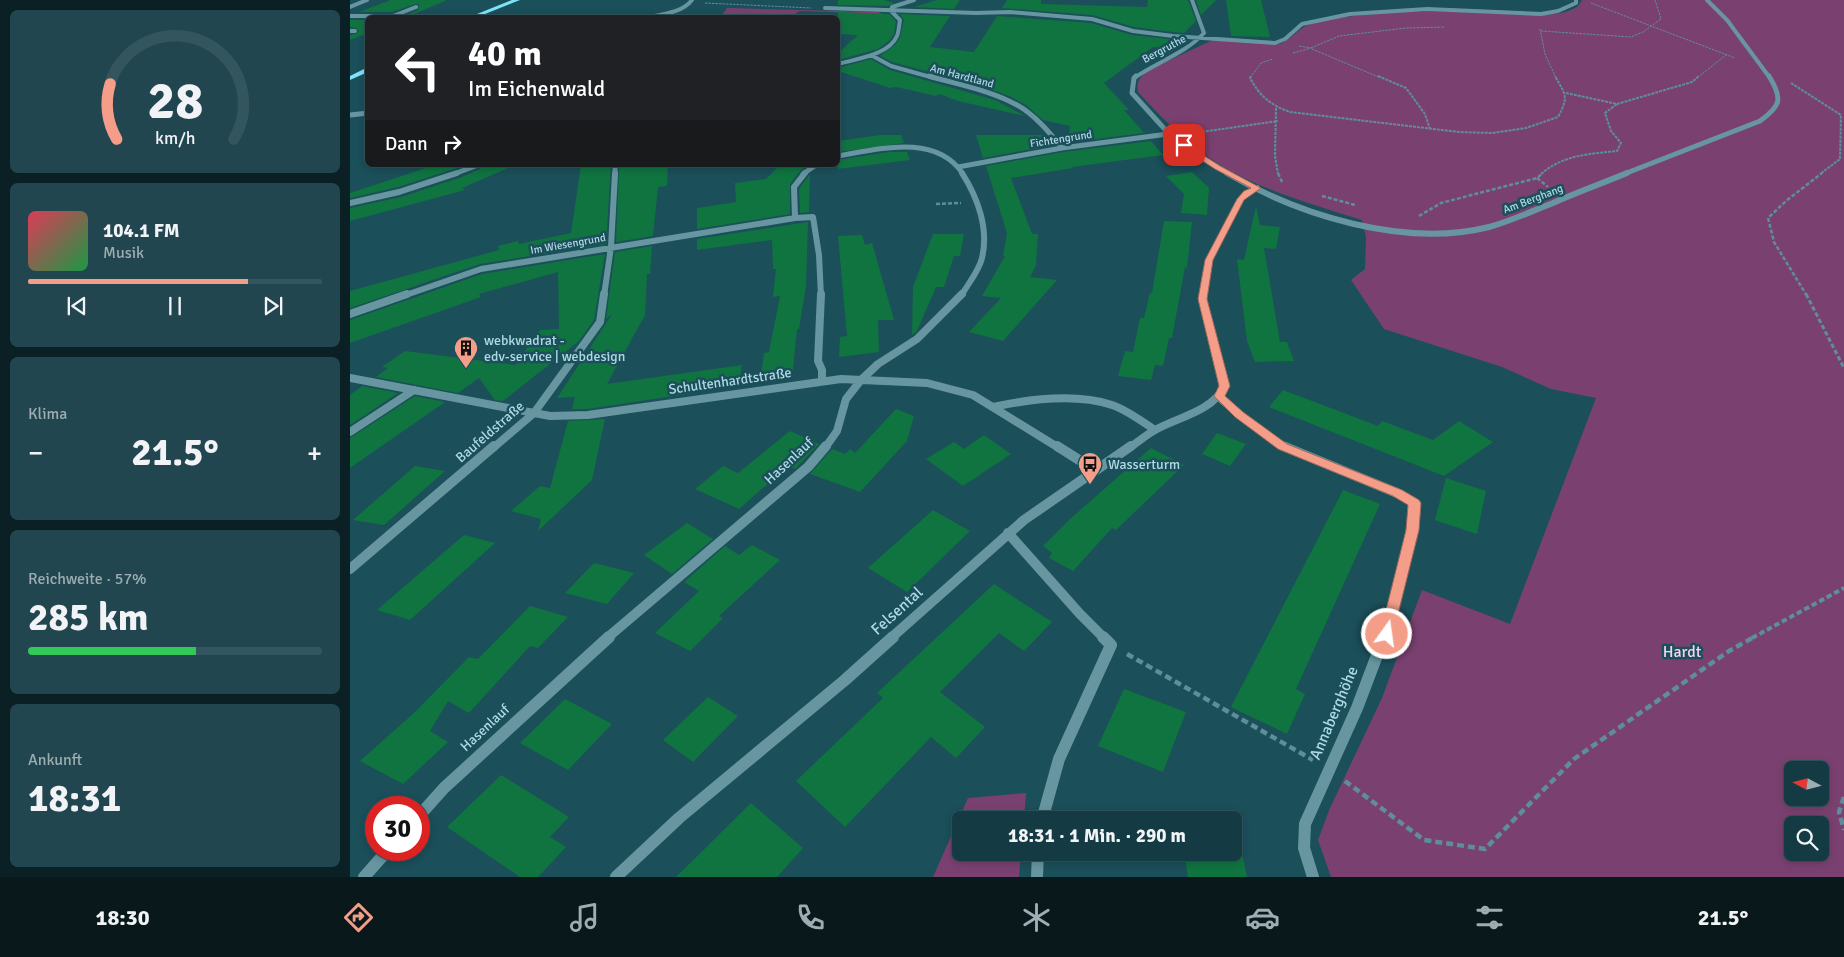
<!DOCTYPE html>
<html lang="de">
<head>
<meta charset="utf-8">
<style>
	body { margin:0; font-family:Signika,sans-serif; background:#21464f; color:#f1f3f6; height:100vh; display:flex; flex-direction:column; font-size:19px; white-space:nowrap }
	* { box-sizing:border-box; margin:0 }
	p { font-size:16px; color:#9dadb2 }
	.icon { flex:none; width:28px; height:28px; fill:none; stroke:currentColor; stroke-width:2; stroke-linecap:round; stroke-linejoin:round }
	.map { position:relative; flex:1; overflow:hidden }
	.details { display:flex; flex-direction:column; gap:10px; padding:10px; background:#0b2025; width:350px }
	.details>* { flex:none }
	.top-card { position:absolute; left:15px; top:15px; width:475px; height:152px; border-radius:8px; box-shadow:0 2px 8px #0003,0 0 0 1px #33555d; background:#202124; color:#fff; overflow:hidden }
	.needle { width:32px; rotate:277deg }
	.buttons { position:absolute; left:1434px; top:761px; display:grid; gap:10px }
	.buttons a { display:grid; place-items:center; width:45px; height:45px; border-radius:8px; background:#143b44; box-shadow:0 2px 8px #0003,0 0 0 1px #33555d; font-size:25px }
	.speed { position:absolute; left:15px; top:796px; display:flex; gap:10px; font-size:25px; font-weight:700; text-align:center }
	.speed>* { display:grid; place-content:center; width:65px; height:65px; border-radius:50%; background:#143b44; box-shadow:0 2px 8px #0003,0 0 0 1px #33555d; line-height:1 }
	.speed .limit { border:8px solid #d22; background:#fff; color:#111 }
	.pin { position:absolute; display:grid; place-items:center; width:42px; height:42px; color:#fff; margin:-21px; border-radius:10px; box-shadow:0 2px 8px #0006 }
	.me { position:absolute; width:55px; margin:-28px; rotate:14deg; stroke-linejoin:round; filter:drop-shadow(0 0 4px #0008) }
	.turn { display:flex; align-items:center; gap:18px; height:105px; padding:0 20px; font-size:22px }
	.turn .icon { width:65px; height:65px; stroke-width:2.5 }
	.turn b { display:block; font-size:35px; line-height:42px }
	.then { display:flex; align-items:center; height:48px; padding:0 20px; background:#0003; gap:10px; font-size:19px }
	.big { font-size:38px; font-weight:700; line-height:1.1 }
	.details .tile { flex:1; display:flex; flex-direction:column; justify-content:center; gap:8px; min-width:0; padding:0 18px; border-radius:8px; background:#21464f }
	.details .dial { align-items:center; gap:0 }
	.dial svg { height:130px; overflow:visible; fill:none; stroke:#33555d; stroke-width:7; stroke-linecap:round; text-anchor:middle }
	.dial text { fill:#f1f3f6; stroke:none }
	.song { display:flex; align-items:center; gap:15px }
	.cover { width:60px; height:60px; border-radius:8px; background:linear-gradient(135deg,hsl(350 70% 55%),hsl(140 70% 35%)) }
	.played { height:5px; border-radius:2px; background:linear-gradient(90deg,#f49e89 75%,#33555d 75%) }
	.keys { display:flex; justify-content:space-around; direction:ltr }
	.heat { display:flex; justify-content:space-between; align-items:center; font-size:28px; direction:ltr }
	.charge { height:8px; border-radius:4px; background:linear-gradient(90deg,#34c759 57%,#33555d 0) }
	.trip { position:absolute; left:602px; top:811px; width:290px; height:50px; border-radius:8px; background:#143b44; box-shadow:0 2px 8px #0003,0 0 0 1px #33555d; font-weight:700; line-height:50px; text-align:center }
	.tabs { display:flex; height:80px; justify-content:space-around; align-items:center; background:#08181b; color:#9dadb2 }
	.tabs .icon { width:35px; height:35px }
	.tabs .current { color:#f49e89 }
	.tabs b { font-size:22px; color:#f1f3f6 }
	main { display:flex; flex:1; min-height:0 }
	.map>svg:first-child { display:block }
	.green { fill:#7a4170; fill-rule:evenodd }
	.building { fill:#107441 }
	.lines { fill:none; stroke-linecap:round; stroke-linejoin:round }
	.path-far5 { stroke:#5e8e99; stroke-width:1; stroke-dasharray:2.5 1; stroke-linecap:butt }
	.path-far4 { stroke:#5e8e99; stroke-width:2; stroke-dasharray:3 1; stroke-linecap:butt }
	.path-far3 { stroke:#5e8e99; stroke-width:2.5; stroke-dasharray:4 2; stroke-linecap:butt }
	.path-far2 { stroke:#5e8e99; stroke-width:3; stroke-dasharray:4.5 2.5; stroke-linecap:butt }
	.path-far1 { stroke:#5e8e99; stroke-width:4; stroke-dasharray:5.5 3; stroke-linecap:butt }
	.path { stroke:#5e8e99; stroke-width:4.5; stroke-dasharray:7 4; stroke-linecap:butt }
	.minor-far5 { stroke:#6796a1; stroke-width:4 }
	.minor-far4 { stroke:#6796a1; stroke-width:5 }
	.minor-far3 { stroke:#6796a1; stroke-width:6 }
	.minor-far2 { stroke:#6796a1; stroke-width:8 }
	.minor-far1 { stroke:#6796a1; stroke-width:10 }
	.minor { stroke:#6796a1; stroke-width:12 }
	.major { fill:#7de3fa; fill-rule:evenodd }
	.route { fill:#f49e89; stroke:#9f6759 }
	.labels { text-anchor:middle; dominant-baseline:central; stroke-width:5; stroke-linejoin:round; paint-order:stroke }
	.far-street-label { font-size:11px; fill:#afdae5; stroke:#1b4f5a }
	.poi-label { font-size:14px; fill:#afdae5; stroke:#1b4f5a; text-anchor:start }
	.street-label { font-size:14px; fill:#afdae5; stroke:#1b4f5a }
	.near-street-label { font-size:16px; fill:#afdae5; stroke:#1b4f5a }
	.near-park-label { font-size:16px; fill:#fad3f1; stroke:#1b4f5a }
</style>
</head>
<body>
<main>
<section class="details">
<div class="tile dial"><svg viewBox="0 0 100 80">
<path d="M14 69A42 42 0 1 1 86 69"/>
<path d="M14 69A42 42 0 0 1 10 35" stroke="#f49e89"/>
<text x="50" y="56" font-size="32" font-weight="700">28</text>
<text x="50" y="72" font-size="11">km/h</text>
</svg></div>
<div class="tile">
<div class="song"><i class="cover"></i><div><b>104.1 FM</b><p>Musik</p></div></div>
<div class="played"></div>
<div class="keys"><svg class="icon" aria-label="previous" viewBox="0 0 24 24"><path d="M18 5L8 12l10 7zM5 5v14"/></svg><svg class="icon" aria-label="pause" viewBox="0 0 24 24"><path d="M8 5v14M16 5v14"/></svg><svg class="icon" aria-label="next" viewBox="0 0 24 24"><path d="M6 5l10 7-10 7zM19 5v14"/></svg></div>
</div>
<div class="tile"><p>Klima</p>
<div class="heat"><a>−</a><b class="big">21.5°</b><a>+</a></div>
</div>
<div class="tile"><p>Reichweite · 57%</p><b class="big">285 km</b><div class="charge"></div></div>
<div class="tile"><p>Ankunft</p><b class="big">18:31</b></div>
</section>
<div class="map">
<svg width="1494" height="877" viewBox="0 0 1494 877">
	<rect width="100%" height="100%" fill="#1b4f5a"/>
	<path class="green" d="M1232,0H1494V877H981L968,840L980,808L1032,698L1072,590L1160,624L1246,398L1201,389L1152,367L1034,329L1001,280L1015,269L1016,237L1012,220C961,204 906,189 861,159C834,141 810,116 788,92C786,81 791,75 800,69L863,40L930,44C942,39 948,28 961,24C978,18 996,17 1013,15C1059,10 1104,11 1150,13C1168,14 1224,21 1232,0ZM1442,770H1470V798H1442ZM1442,825H1470V852H1442Z
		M377,8L528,12L541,17L508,13L449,11L441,17L370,18Z
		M676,793L674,820H611V852L671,853L669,877H583L618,798Z"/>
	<path class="building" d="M41,0H95V1L54,18H49L68,10L69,4H65L42,12H9Z
		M488,0H534L544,3L538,6L488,5Z
		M587,0H610L604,9L564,7Z
		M657,0H691V4L797,7L798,0H838L846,21L834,33L823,32L784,27L742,15L652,8Z
		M846,0H866L851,15Z
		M876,0H911L920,37L881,36Z
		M488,12L539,14L546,21L544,34L540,40L528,49L488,60V53L508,35L488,34Z
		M550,14L600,16L580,47L624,52L647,16L741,23L782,35L827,40L818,48L803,47L754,83L779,110H774L794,133L714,143L707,135H719L720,126L693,120L676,105L659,96L625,84L542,62L530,56L545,45L550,37L554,20Z
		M0,20H18V33L0,40V35L6,34L9,31L6,28L0,27Z
		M521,59L540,70L645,100L675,116L608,101L589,94L586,96L546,87L540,88L488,71V68Z
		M530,135H551L554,143L488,152V141Z
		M626,135H696L704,145L633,158Z
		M801,141L813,155L722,167L723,168L661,178L682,234H688L686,265L680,277L707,280L653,341L619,332L651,298L632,296L655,256H653L657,233L636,166L713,152Z
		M539,152H557L560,160L488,169V160Z
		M85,165H116L48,187L0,198V193Z
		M132,165H165L112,188L115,190L0,221V208L51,197L109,178L130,169Z
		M231,165H261L256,244L130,264L0,308V291L149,250L148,246L168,241L169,244L221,233Z
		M269,165H318L317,186L308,187L303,236L266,242Z
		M430,165H458L450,171L440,184V214L347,229V208L386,202L385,183L416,179Z
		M842,172L859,188L857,215L831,213L834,194L816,176Z
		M460,174L459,212L450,213L449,189Z
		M906,206L910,225L930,227L926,249L914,248L930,342H937L944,361L905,362L897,341L887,259L894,260Z
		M814,221L842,222L837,268L835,267L822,338H819L813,366L805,365L801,380L768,376L775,351L783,352L790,318H794L800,293H802Z
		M458,222L456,286L449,329H447L443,370L411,374L414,353L419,352L430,296L423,297L426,269H423L422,240L347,250V239Z
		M583,234H614L610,256H604L594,287H586L567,331L562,335L563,287Z
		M512,235L515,245L522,243L544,320H528L529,352L489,357L490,337L497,336L488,236Z
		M302,246L300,274H297L295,315L257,384L392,365L389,386L238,409H222L225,397L207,398L262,314L256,319L265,252Z
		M255,254L244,320L229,341L153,401L145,400L129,378L108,393L26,377L38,368L32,367L55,351L165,365L190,330L209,329L208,272L129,294L131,297L0,343V320L132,274Z
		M12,386L48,393L0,425V395Z
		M933,390L1028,426L1032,421L1083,440L1109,421L1143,442L1094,476L919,407Z
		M65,396L95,402L0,468V438Z
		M546,409L564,416L557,441L510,492L460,474L482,449L495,454L500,449L505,453Z
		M255,419L242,480L188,531L191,519L161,511L190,486L200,488L218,421Z
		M440,431L469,444L445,469L438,466L389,509L345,489L373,466L388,473Z
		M867,433L896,444L880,466L852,454Z
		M634,435L661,454L613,486L576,459L604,442L614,449Z
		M801,448L834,465L766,530L762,528L723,571L699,558L702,553L693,546L720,519Z
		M65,466L95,471L34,525L3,520Z
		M1096,478L1136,491L1127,534L1085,520Z
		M993,490L1030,504L946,689L955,694L937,734L881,707Z
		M583,510L620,531L557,592L518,568Z
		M337,523L363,539L322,574L294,555Z
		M114,535L145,543L60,620L27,610Z
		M402,545L430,560L369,616L373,618L340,651L305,633L349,591L334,582L375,546L389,555Z
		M244,563L284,573L257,604L215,593Z
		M644,584L702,622L674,651L649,633L590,692L635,727L606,758L581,737L495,827L446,781L533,698L527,693Z
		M180,606L218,617L188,648L180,646L119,713L98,701L80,731L98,742L53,784L10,761L65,712L119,657L128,659Z
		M774,689L836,712L813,772L748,746Z
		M358,697L388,716L343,762L313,740Z
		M215,699L262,724L218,770L170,743Z
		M151,775L219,817L200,837L216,847L188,877H170L97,827Z
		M401,803L453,848L427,877H326Z
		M885,818L897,877H838L834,852H884V820H865Z"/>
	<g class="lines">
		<path class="path-far5" d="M355,3L461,8
			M1241,3L1385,58
			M1190,29L1195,54L1206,78
			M1191,31L1281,37L1293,32L1311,19L1305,0
			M961,48L989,36L1056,28L1095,27
			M962,49L1031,78
			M943,53L961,48L949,46
			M900,78L911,63L923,59
			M1347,78L1376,55"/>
		<path class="path-far4" d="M901,76L900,78C910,96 920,105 940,112L1109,132L1142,133L1176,128L1208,117C1219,96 1216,96 1205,76
			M1028,76L1056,88L1075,114L1080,129
			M1441,83L1491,115L1490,159L1470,174
			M1216,93L1267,104L1342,82L1349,76
			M926,108L925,156L928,174
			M844,133L928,121
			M1191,174C1213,155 1239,154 1267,151L1271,143L1261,131L1255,113L1267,104"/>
		<path class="path-far3" d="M928,173L932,182
			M1187,178L1198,187
			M972,196L1005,205
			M586,204L611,203
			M1069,216L1091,203L1187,178L1193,173
			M1457,296L1424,242L1418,218L1436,201L1472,173"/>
		<path class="path-far2" d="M1456,294L1494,368"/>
		<path class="path-far1" d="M1402,638L1494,588"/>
		<path class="path" d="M777,654L963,760
			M995,781L1074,840L1135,849L1224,759L1379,651L1404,637
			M1494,797L1489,812L1494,830"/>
		<path class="minor-far5" d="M1357,0L1377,20L1420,78
			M0,7L17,0
			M475,8L626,13L660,12L742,19L783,31L823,36L925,43L935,39L952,24L1000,14L1077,9L1191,14L1208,11L1226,3V0
			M0,16H43L66,7
			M294,18C310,14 331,14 342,0
			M0,31H5
			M521,55L541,66L584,78
			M488,64C506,59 539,55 547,36C549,31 549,25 550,20L541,11L542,7L564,0
			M784,78C807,62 836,53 854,33L842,0"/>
		<path class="minor-far4" d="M579,76C609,85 640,90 667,105C685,115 700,133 712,148
			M786,76L784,78L782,93L820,135L852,158L880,174
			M0,115L18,113
			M488,156C529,149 586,133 613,174
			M608,167L712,148L818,134
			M104,174L128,165
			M265,174V165
			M453,174L466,165
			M1274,174L1410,121C1431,106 1433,99 1419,76"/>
		<path class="minor-far3" d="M455,173L444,187L445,218L463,217L469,255L471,296
			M877,173C950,216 1055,248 1139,227C1161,221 1182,211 1203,203C1228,192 1253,183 1277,173
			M0,203L49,192L107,173
			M53,296L131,269L445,218
			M254,296L261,247L265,173
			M611,296C618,284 629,271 632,258C639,229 628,198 612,173
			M853,296L859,260L891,199L897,193L907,188"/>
		<path class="minor-far2" d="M471,294L468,361L472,370V381
			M0,314L57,294
			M0,378L200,416L238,415L491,379L577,383L623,395L709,448
			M869,397L889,415L936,448
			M643,407C680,399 725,393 762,405C777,410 791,421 805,430
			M0,432L64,390
			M143,448L184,413L250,322L254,294
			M475,448L487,431L496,399L511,380L528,364L567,339L612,294
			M779,448C788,442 796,435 805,430C830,416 860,413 875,386L852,299L853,294"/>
		<path class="minor-far1" d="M707,446L745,470
			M933,446L1047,493L1065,503C1059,549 1050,594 1034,638
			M658,533L730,614L754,638
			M0,569L144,446
			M257,638L458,467L476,446
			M541,638L674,520L781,446"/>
		<path class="minor" d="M69,816L94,788L259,637
			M692,820L709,759L761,645L753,637
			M14,877L38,850
			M266,877L329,818L495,680L543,637
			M687,877L688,852
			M963,877L954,848L955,824L1007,708L1034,637"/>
		<path class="major" d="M162,0H170L125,18H117Z
			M18,67V72L0,80V76Z"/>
	</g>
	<path class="route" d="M831,144H836L870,166L911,188L894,200L863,260L857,299L880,386L875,396L893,412L937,444L1052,490L1069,500L1071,503L1069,530L1042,638L1037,640L1032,638L1030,634L1056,530L1058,505L1043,496L928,449L885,417L864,396L869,386L848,299L855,260L887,199L894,191L901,188L865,169L831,147Z"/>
	<defs>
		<g id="building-pin" transform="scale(1.25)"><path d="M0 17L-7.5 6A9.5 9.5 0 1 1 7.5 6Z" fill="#f49e89" stroke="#1b4f5a"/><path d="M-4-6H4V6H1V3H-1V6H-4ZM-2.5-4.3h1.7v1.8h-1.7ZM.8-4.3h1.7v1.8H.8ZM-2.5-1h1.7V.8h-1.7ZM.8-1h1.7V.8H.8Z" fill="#111"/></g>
		<g id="bus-pin" transform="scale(1.25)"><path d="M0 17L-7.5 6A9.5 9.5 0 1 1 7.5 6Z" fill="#f49e89" stroke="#1b4f5a"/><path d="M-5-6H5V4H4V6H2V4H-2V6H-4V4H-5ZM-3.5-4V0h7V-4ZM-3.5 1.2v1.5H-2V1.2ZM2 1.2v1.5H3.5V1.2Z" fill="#111"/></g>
	</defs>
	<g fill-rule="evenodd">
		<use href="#building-pin" x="116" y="348"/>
		<use href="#bus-pin" x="740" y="464"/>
	</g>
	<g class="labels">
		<g class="far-street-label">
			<text transform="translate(814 49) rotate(-28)">Bergruthe</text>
			<text transform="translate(612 76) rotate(15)">Am Hardtland</text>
			<text transform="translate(711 139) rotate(-9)">Fichtengrund</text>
			<text transform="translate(1183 199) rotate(-21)">Am Berghang</text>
			<text transform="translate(218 244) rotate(-10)">Im Wiesengrund</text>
		</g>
		<g class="poi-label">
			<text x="134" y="340">webkwadrat -<tspan x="134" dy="16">edv-service | webdesign</tspan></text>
			<text x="758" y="464">Wasserturm</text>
		</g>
		<g class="street-label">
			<text transform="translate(380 381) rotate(-8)">Schultenhardtstraße</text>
			<text transform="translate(140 432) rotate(-41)">Baufeldstraße</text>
			<text transform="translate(439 461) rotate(-43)">Hasenlauf</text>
			<text transform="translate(135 728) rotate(-43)">Hasenlauf</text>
		</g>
		<g class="near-street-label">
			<text transform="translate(547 611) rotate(-42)">Felsental</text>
			<text transform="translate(984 713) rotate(-67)">Annaberghöhe</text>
		</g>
		<g class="near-park-label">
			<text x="1332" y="652">Hardt</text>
		</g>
	</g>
</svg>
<div class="buttons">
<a><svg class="needle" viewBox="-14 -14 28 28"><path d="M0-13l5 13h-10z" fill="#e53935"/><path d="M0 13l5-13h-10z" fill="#9dadb2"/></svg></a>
<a><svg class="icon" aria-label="search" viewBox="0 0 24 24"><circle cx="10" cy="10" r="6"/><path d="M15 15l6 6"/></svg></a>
</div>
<div class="speed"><div class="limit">30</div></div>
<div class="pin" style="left:834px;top:145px;background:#d93025"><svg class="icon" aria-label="arrive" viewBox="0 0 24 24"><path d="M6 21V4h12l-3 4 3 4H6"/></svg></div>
<svg class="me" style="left:1037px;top:634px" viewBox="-20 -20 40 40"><circle r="17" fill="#f49e89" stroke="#fff" stroke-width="3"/><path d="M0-11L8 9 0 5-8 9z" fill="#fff"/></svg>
<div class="trip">18:31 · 1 Min. · 290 m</div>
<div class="top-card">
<div class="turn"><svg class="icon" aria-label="left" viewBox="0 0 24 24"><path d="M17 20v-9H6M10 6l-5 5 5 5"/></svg><div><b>40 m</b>Im Eichenwald</div></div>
<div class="then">Dann<svg class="icon" aria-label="right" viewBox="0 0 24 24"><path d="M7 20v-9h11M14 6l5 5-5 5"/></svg></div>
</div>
</div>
</main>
<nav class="tabs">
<b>18:30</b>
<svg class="icon current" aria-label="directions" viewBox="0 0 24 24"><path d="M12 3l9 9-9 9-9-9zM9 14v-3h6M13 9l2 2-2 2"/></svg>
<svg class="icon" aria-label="music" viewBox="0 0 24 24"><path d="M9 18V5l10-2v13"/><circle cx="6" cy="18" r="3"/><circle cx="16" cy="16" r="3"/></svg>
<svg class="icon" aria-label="phone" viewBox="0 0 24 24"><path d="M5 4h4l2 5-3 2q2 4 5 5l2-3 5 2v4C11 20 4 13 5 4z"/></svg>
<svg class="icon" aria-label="climate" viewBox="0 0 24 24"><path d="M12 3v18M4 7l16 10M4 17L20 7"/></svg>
<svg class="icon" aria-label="car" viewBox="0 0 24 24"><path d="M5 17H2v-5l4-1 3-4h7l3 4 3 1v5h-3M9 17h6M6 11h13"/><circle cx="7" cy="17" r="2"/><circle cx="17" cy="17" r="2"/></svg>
<svg class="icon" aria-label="filters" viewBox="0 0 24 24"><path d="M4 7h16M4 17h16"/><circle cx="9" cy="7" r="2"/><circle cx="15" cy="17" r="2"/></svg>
<b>21.5°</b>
</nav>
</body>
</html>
